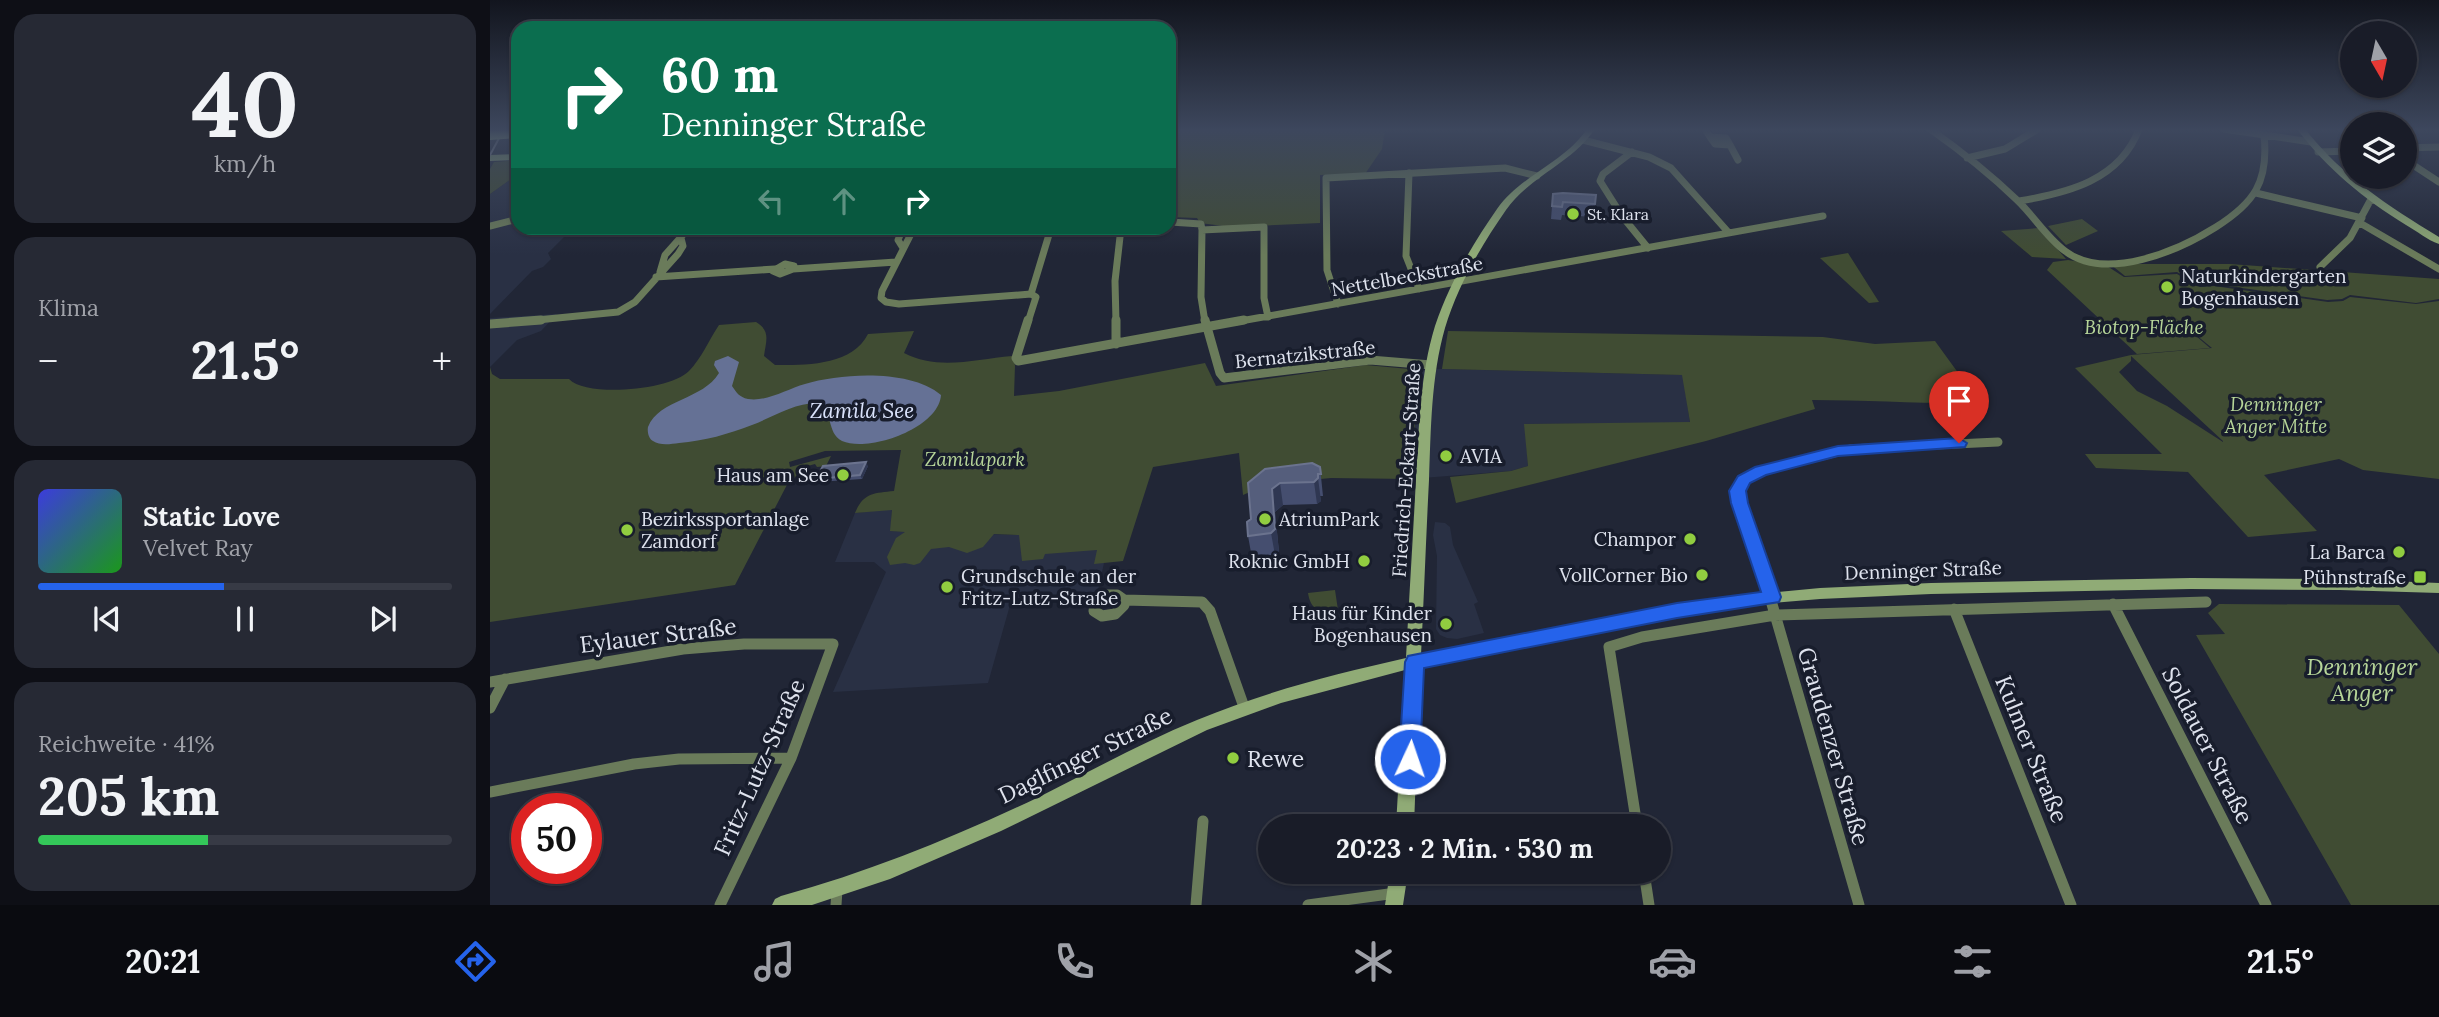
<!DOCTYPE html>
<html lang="de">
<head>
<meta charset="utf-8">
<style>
	body { margin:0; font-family:Lora,serif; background:#262934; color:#f1f3f6; height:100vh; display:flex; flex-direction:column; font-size:26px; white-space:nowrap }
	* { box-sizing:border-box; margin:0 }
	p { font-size:23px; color:#9fa1a8 }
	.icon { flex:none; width:38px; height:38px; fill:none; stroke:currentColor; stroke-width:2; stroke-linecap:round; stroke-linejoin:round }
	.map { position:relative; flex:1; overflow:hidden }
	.sheet { display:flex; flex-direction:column; gap:14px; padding:14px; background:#0e0f16; width:490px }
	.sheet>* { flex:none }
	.banner { position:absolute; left:21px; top:21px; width:665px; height:214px; border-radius:21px; box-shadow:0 2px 5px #0004,0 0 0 2px #373a45; background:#0b6e4f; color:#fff; overflow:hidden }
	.needle { width:46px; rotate:171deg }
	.tools { position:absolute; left:1850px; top:21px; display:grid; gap:14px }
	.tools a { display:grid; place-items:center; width:77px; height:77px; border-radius:50%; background:#191c28; box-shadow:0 2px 5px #0004,0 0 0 2px #373a45; font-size:35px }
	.speed { position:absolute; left:21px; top:793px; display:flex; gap:14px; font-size:35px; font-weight:700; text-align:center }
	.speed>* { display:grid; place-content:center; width:91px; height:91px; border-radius:50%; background:#191c28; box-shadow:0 2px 5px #0004,0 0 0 2px #373a45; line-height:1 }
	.speed .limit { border:10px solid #d22; background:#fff; color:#111 }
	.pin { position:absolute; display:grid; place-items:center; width:60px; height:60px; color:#fff; margin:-72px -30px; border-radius:50% 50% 50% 0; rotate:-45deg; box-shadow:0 0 7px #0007 }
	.pin .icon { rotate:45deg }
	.me { position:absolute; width:77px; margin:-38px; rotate:3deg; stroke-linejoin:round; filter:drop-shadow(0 0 5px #0008) }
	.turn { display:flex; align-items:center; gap:24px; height:147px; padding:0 35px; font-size:32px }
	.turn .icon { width:91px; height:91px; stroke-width:2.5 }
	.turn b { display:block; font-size:49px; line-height:60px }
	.lanes { display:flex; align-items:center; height:66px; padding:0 35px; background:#0003; justify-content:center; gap:35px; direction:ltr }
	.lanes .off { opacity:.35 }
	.big { font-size:52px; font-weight:700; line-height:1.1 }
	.sheet .card { flex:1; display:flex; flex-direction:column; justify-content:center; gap:10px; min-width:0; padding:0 24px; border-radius:21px; background:#262934 }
	.sheet .dial { align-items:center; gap:0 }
	.dial b { font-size:91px; line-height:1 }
	.song { display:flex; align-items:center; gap:21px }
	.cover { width:84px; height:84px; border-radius:10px; background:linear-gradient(135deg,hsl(240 70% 55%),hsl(120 70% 35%)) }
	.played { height:7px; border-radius:4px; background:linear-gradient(90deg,#2563eb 45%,#373a45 45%) }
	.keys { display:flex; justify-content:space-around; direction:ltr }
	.heat { display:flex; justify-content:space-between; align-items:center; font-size:38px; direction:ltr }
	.charge { height:10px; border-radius:5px; background:linear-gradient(90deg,#34c759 41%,#373a45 0) }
	.trip { position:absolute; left:768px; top:814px; width:413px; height:70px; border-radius:35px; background:#191c28; box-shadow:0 2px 5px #0004,0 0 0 2px #373a45; font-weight:700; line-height:70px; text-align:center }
	.menu { display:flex; height:112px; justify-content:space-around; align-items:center; background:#0a0b10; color:#9fa1a8 }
	.menu .icon { width:49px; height:49px }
	.menu .selected { color:#2563eb }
	.menu b { font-size:32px; color:#f1f3f6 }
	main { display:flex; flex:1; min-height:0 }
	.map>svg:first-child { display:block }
	.built { fill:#293044 }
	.green { fill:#404c33; fill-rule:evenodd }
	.water { fill:#657195 }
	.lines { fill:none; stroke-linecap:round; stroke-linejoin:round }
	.street-far2 { stroke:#6a7b5a; stroke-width:7 }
	.street-far1 { stroke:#6a7b5a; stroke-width:9 }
	.street { stroke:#6a7b5a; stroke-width:11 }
	.secondary { fill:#90ab76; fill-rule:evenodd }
	.rail { stroke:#8e93a0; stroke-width:2 }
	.highway-bridge { stroke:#c9f39e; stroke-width:12 }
	.wall { fill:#454e6f }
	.shaded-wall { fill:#2f3752 }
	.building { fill:#555e7c; stroke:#6b738e; stroke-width:2 }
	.route { fill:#2563eb; stroke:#184099; stroke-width:2 }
	.poi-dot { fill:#91cd40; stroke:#181d2c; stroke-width:2.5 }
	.labels { text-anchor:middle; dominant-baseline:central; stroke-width:7; stroke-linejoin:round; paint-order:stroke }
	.far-poi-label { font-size:16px; fill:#dfe3ee; stroke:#181d2c; text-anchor:start }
	.street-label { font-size:19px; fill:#dfe3ee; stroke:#181d2c }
	.poi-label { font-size:19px; fill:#dfe3ee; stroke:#181d2c; text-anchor:end }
	.park-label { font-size:19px; font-style:italic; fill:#b7d699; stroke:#181d2c }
	.water-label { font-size:21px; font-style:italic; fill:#dae3fc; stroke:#181d2c }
	.near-street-label { font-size:23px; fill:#dfe3ee; stroke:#181d2c }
	.near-park-label { font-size:23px; font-style:italic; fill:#b7d699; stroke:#181d2c }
	.near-poi-label { font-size:23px; fill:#dfe3ee; stroke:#181d2c; text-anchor:start }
</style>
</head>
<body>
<main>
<section class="sheet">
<div class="card dial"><b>40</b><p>km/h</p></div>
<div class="card"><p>Klima</p>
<div class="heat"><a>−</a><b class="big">21.5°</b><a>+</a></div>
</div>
<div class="card">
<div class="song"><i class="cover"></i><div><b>Static Love</b><p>Velvet Ray</p></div></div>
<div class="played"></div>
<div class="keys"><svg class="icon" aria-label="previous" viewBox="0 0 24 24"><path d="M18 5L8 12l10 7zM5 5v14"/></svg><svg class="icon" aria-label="pause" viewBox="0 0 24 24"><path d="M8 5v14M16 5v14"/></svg><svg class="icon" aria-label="next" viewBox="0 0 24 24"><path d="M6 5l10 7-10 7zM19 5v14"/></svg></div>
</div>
<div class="card"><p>Reichweite · 41%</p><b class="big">205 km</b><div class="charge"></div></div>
</section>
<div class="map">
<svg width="1949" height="905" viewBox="0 0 1949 905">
	<rect width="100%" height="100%" fill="#212636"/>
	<path class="built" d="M28,174V228H83L58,253L61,259L53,267L42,271L0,314V194Z
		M67,314L51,331L27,340L0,367V318Z
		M952,369L1193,375L1200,423L1035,424L1038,466L1021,471L920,479L930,370Z
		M402,509L401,531L529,535L606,520L614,563L608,590L600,598L520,605L498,683L343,692L396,572L384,562H345L365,513Z
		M945,522L955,523L960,527L963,545L988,602L984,604L994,633L967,639L957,638L950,635L946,629L947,556L943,535Z"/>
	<path class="green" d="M679,129H895L892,149L875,174L830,175V223L741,227L710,223L707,218L679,217Z
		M28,160V174L0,194V169L4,162Z
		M1592,219L1608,231L1576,245L1558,226Z
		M1549,228L1576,259L1542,257L1511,231Z
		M1358,253L1389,302L1379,303L1330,258Z
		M1578,260L1617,266L1634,277L1687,274L1710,287L1724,286L1838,302L1853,301L1860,297L1926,304L1949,301V479L1873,470L1849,459L1774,475L1827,531L1758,537L1698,472L1606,468L1595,454H1672L1585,368L1641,355L1722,348L1678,312L1720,348L1647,354L1557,270L1563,262ZM1641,356L1733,441V442L1677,406L1647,391L1629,372L1641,361Z
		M1620,264H1740L1949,279V299L1926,303L1860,295L1852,299L1837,300L1724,284L1710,285L1687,272L1635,276Z
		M266,322C281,331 276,341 274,356L285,365C316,365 362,366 378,334L424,331L414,353C448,371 486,359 522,356L525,365L524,396L569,391L715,363L726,386L876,365L930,370L920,479L841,478L778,484L753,495L749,453L663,467L633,561L604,564L607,550L555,554L553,559L532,561L529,535L504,534L493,547L477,553L459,547L441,549L430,563L424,565L415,563L400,565L397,557L406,538L415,532L400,531L402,510L365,513C373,493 384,493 404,491L411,450L335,451L299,462L300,467L341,456L336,466L327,467L325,464L314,467L310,476L300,479L245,585L0,622V367L2,374L10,379H79C97,398 181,390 199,371C211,359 219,340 229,325Z
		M958,331L1333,337L1385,344L1445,341L1490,403C1434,404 1379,400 1322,400L1325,409L1216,441L966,503L960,477L1021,471L1038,466L1034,424L1200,422L1192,375L952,369Z
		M845,590L848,610C831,612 821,612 818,593Z
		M1729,604L1909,605L1949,654V905H1861L1706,635L1735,634L1718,613Z"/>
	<path class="water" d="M238,356L249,362L242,386C247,393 249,397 258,399C277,402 297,389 315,384C351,373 421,369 451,395C449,428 379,453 352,441C336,433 344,410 327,403C304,403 283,417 262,425C239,434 214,441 189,443C181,444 170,446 163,441C159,439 157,432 158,427C169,399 213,400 229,373L224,365L225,361Z"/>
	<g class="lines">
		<path class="street-far2" d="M1215,129L1220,137L1236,138L1240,145
			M1440,129C1471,151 1500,174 1527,200C1544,216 1556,237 1575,251C1616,282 1688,251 1726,227C1764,203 1779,182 1774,135
			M1734,129L1821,142
			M1220,137L1225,144L1240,145L1248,160
			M1093,140L1159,157L1181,168L1239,233
			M1914,148L1949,147
			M1142,152L1113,174L1110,181L1132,216L1158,248
			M1828,152L1862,151
			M1477,158L1515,149L1548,129
			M1914,159L1949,182
			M919,173L916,256L929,289
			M1766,193L1872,218
			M1529,201C1578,193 1630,180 1649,129
			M680,222L711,224L712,230L774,227V298L778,317
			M1870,223L1949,269
			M0,226L28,219
			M413,228L408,240L413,248
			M424,228L392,291L391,298L396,302L409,304L541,294
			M712,230L711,297L715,322
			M295,264L304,266L303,269L290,274L283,271Z
			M1830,267L1860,238L1880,201L1884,200
			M303,269L406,262
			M170,272L175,255L199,228
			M166,277L285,269
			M848,304L837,270L836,178L1015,168L1047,176
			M27,322L128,312L145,302L188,254L193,246L191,238
			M538,322L546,297L541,294L561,228
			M626,322L625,281L631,228
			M745,322L1333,216"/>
		<path class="street-far1" d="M538,320L526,358L528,361L754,320
			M626,320V344
			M715,320L730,373L734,378L880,360L941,365
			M0,324L51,320
			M1274,575C1266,553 1246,515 1248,492C1249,484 1255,478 1261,474L1360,449L1508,442"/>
		<path class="street" d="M1273,573L1369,905
			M615,595H627L634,600V605L625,614L612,616L604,611L605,602Z
			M634,600L712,602L720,611L754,707
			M1623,604L1776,905
			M1464,609L1581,905
			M0,682L193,649L254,644H343L301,758L230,905
			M0,708L15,679
			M0,792L144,764L189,759L301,758
			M1147,826L1119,647L1152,637L1285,615L1716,602
			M1154,872L1159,905
			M346,905L347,890
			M706,905L713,821
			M818,905L906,893"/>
		<path class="secondary" d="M1097,129H1105C1081,164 1040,176 1016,210C991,246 968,285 955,328C941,377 941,429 939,480C936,538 934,596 931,655L1201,602L1256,595L1330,588L1441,583L1701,578L1850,579L1949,583V593L1850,590L1701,589L1441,594L1330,599L1256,605L1201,613L930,667L924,826H906L915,670L791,703L717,730L511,831L400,879L322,905H282L285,899L291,896C382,871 464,837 549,797C601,771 653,742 707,720C774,692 845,674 916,658C919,598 923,538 926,478C929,427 930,375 945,326C959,284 982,245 1007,209C1031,175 1074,163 1097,129Z
			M1807,129H1815C1853,177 1897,205 1949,237V244C1937,240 1927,231 1916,225C1874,199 1837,169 1807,129Z
			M28,154V160L0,161V155Z
			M900,872H918L913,905H895Z"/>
		<path class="rail" d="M0,155L14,129"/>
		<path class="highway-bridge" d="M0,134L28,132"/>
	</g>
	<path class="wall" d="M1063,194L1106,195L1104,217L1072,215L1071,220L1061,219Z
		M378,466L372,479L328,482L326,479Z
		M830,467L833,496H830L831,501L827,504L793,505L785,512L789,552L785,555L762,558L758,536L761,519L758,483Z"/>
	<path class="shaded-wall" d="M376,462L378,466L372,479L370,475Z
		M828,478L831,501L827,504L824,482Z
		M790,483L793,505L785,512L789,552L785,555L781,533L782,489Z"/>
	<path class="building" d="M1073,193L1106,195L1105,204L1073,202L1072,207L1062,206L1063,194Z
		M376,462L370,475L326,479L333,466Z
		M822,463L830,467L831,474H828V478L824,482L790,483L782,489L785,529L781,533L758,536L757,522L761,519L758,483L775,469Z"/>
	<linearGradient id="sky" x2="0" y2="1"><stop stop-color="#12151e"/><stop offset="0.51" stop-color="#3d475d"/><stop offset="1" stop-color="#3d475d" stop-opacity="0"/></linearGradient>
	<rect width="1949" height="255" fill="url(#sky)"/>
	<path class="route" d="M1469,438L1477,443L1475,447L1348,456L1276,475L1260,483L1256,491L1258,503L1291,597L1289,602L1187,618L934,668L930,759L927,765L920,768L912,765L909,759L915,662L918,656L1187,603L1271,592L1241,503L1239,491L1248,476L1265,467L1348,446Z"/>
	<g class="poi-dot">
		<circle cx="1083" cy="214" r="7"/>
		<circle cx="1677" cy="287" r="7"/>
		<circle cx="956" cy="456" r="7"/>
		<circle cx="353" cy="475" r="7"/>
		<circle cx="775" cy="519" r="7"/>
		<circle cx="137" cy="530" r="7"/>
		<circle cx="1200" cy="539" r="7"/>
		<circle cx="1909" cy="552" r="7"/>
		<circle cx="874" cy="561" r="7"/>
		<circle cx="1212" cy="575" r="7"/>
		<rect x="1923" y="570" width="14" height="14" rx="3.5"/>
		<circle cx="457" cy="587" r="7"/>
		<circle cx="956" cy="624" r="7"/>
		<circle cx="743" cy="758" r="7"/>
	</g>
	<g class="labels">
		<g class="far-poi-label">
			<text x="1097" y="214">St. Klara</text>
		</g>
		<g class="street-label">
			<text transform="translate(917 276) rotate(-10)">Nettelbeckstraße</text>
			<text transform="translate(815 354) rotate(-6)">Bernatzikstraße</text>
			<text transform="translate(916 470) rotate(-86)">Friedrich-Eckart-Straße</text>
			<text transform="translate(1433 570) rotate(-2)">Denninger Straße</text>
		</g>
		<g class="poi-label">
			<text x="1691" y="276" text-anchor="start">Naturkindergarten<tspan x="1691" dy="22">Bogenhausen</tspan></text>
			<text x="970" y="456" text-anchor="start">AVIA</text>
			<text x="339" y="475">Haus am See</text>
			<text x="151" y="519" text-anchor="start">Bezirkssportanlage<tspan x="151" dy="22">Zamdorf</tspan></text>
			<text x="789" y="519" text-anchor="start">AtriumPark</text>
			<text x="1186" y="539">Champor</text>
			<text x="1895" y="552">La Barca</text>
			<text x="860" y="561">Roknic GmbH</text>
			<text x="1198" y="575">VollCorner Bio</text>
			<text x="471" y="576" text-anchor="start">Grundschule an der<tspan x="471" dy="22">Fritz-Lutz-Straße</tspan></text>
			<text x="1916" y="577">Pühnstraße</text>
			<text x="942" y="613">Haus für Kinder<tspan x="942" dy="22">Bogenhausen</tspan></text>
		</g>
		<g class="park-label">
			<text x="1654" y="327">Biotop-Fläche</text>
			<text x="1786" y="404">Denninger<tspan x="1786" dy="22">Anger Mitte</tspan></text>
			<text x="485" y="459">Zamilapark</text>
		</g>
		<g class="water-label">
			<text x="372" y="410">Zamila See</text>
		</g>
		<g class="near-street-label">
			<text transform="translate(168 635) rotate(-7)">Eylauer Straße</text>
			<text transform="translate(1718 745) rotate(63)">Soldauer Straße</text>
			<text transform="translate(1344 746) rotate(74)">Graudenzer Straße</text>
			<text transform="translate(1542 749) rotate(68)">Kulmer Straße</text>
			<text transform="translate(595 755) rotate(-26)">Daglfinger Straße</text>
			<text transform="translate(269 767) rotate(-66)">Fritz-Lutz-Straße</text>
		</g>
		<g class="near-park-label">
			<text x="1872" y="666">Denninger<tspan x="1872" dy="26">Anger</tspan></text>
		</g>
		<g class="near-poi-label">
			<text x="757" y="758">Rewe</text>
		</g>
	</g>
</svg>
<div class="tools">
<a><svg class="needle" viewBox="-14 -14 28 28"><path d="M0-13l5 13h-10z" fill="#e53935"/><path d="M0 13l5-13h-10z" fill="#9fa1a8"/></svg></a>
<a><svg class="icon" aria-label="layers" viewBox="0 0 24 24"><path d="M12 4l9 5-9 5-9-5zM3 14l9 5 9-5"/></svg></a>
</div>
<div class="speed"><div class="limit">50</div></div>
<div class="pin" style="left:1469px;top:443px;background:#d93025"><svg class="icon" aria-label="arrive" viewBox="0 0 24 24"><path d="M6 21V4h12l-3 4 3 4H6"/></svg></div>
<svg class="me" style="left:920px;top:759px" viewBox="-20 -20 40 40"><circle r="17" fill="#2563eb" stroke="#fff" stroke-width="3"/><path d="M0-11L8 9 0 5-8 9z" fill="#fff"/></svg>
<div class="trip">20:23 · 2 Min. · 530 m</div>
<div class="banner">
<div class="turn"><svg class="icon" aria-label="right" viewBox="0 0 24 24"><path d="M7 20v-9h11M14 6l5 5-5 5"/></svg><div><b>60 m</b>Denninger Straße</div></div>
<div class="lanes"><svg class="icon off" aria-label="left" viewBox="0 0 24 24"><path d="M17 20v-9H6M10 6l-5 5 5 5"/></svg><svg class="icon off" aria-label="ahead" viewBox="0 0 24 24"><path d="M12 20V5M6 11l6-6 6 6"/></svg><svg class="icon" aria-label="right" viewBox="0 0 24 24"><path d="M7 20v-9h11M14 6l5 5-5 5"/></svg></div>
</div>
</div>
</main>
<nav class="menu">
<b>20:21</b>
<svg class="icon selected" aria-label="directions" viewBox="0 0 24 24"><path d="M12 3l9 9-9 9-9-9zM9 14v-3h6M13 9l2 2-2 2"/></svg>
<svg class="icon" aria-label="music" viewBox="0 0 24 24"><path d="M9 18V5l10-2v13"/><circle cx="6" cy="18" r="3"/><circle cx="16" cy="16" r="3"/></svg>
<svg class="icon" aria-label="phone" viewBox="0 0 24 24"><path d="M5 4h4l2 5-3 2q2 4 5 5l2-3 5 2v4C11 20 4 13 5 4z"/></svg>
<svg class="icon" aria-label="climate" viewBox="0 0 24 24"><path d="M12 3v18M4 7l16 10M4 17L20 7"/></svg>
<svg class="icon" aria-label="car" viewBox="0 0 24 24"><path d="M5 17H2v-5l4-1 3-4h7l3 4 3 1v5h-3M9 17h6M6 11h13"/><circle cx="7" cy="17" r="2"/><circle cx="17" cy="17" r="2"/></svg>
<svg class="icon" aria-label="filters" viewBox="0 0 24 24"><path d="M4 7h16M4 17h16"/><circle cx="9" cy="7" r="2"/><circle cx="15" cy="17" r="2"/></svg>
<b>21.5°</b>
</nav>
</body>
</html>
